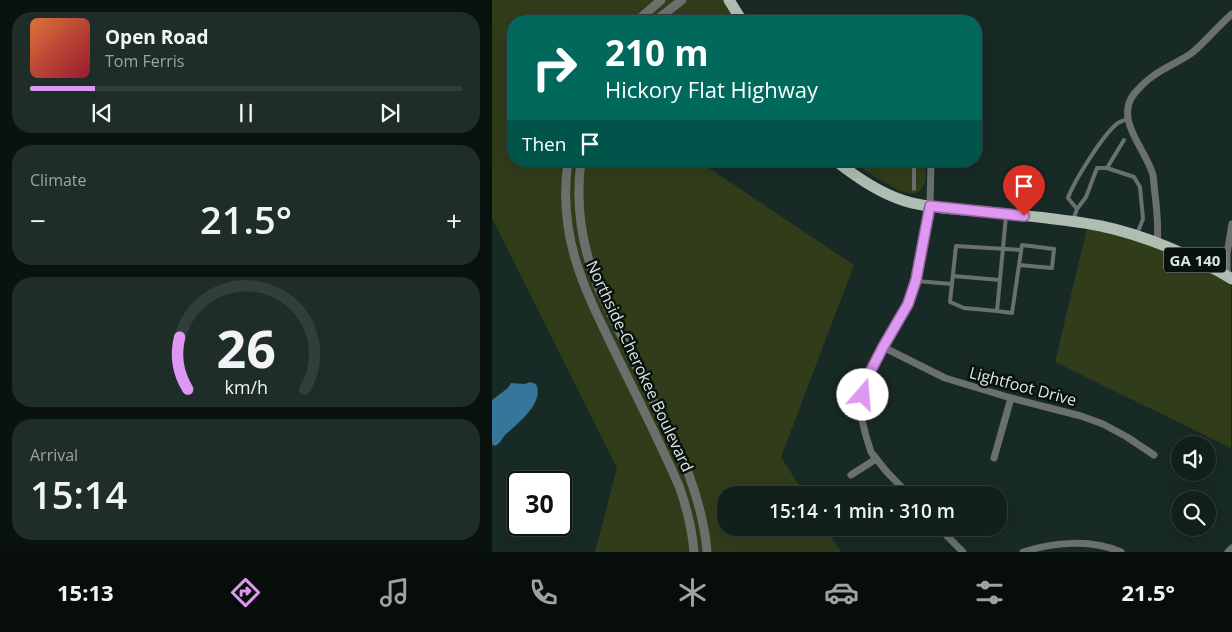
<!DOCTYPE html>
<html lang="en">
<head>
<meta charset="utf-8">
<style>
	body { margin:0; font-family:"Open Sans",sans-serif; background:#1f2d29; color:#f1f3f6; height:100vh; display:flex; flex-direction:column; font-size:19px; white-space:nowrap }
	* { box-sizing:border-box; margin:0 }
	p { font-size:16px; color:#9ca3a3 }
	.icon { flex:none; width:28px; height:28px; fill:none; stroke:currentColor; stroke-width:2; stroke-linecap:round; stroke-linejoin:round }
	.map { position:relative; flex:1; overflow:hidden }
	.details { display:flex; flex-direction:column; gap:12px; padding:12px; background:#0a120f; width:492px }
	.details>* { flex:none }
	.top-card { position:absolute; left:15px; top:15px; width:475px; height:152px; border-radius:20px; box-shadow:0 5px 20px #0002,0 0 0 1px #313e3b; background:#00695c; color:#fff; overflow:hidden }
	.fabs { position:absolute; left:679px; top:436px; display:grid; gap:10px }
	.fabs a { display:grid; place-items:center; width:45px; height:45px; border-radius:50%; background:#12201c; box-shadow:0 5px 20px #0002,0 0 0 1px #313e3b; font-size:25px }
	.speed { position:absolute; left:15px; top:471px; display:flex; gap:10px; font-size:25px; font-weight:700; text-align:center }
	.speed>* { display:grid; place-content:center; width:65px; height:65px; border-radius:50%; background:#12201c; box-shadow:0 5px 20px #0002,0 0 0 1px #313e3b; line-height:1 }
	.speed .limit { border:2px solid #111; border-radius:8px; background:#fff; color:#111 }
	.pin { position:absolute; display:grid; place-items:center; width:42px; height:42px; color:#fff; margin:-51px -21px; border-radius:50% 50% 50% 0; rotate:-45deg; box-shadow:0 0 5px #0007 }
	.pin .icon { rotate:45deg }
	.me { position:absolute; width:55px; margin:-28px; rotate:18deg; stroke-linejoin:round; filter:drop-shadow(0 0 4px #0008) }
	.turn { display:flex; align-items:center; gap:18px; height:105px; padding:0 15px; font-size:22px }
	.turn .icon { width:65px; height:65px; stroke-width:2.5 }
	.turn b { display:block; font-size:35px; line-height:42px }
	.then { display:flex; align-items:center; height:48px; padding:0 15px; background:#0003; gap:10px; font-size:19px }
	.big { font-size:38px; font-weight:600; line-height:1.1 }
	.details .widget { flex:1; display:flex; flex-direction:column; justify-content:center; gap:8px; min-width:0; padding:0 18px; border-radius:20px; background:#1f2d29 }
	.details .dial { align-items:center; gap:0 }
	.dial svg { height:130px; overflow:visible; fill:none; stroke:#313e3b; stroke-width:7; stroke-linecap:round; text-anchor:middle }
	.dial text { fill:#f1f3f6; stroke:none }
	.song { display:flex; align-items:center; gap:15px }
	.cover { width:60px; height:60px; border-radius:8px; background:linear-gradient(135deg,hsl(20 70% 55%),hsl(350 70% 35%)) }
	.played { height:5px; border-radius:2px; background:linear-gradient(90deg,#de98f2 15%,#313e3b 15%) }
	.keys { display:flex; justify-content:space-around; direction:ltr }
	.heat { display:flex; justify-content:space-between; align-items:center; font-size:28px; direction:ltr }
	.trip { position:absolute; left:225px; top:486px; width:290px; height:50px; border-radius:20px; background:#12201c; box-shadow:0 5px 20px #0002,0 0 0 1px #313e3b; font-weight:600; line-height:50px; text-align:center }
	.tab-bar { display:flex; height:80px; justify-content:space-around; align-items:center; background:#070d0b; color:#9ca3a3 }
	.tab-bar .icon { width:35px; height:35px }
	.tab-bar .selected { color:#de98f2 }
	.tab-bar b { font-size:22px; color:#f1f3f6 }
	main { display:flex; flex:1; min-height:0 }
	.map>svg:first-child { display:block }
	.green { fill:#313c1b }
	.water { fill:#35769a }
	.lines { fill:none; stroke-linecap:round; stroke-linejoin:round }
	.service { stroke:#6a716c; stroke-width:4 }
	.minor { stroke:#6a716c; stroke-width:7 }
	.tertiary { stroke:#6a716c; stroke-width:9 }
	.primary { stroke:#afbdb2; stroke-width:11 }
	.route-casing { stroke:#90639d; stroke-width:12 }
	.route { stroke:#de98f2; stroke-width:9 }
	.labels { text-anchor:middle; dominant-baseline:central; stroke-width:5; stroke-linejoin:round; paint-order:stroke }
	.shield { fill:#09110f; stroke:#9ca6a3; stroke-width:1 }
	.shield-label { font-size:15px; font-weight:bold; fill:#dbe6e3 }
	.street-label { font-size:16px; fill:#dbe6e3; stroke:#09110f }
</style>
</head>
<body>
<main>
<section class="details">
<div class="widget">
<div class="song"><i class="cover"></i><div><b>Open Road</b><p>Tom Ferris</p></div></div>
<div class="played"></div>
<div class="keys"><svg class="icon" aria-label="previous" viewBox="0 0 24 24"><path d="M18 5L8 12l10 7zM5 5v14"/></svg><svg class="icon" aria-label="pause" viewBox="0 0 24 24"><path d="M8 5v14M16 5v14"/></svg><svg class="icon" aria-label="next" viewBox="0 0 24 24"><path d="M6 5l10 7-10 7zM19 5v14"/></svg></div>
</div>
<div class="widget"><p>Climate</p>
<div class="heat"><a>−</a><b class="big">21.5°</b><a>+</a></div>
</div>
<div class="widget dial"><svg viewBox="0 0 100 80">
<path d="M14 69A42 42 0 1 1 86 69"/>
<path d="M14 69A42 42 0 0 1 9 37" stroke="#de98f2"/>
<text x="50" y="56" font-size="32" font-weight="700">26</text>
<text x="50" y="72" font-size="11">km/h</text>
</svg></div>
<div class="widget"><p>Arrival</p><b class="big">15:14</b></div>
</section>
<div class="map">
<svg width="740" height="552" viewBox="0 0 740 552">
	<rect width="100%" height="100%" fill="#182a26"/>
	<path class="green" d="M0,0H235L246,21H21V161H208V162L362,265L289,457L313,495H234V528H334L349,552H103L125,468L0,218Z
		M360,161H433L434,175L433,184L428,191L421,194L406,190L386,179Z
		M596,224L639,229L739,281V448L563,362Z"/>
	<path class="water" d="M38,382L44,384C53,403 25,424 13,435C9,440 8,444 2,446L0,444V400L16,388L19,383L33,384Z"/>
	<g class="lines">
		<path class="service" d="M484,76H486L484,82
			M615,168L632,140
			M422,189V161
			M585,209L576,198C582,181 612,133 626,123C629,121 633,120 636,119
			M514,216L505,311L472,308L458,302L464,246L529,250
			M581,220L585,209L594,197L605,168H615L642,177L648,187L651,219L645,234
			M461,276L508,280
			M424,281L460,284
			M505,311L520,313L527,265L560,268L562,249L530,245L527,265"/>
		<path class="minor" d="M340,21L348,19L354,21
			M665,244C667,227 665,211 663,194C662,188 662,181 661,175C654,149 622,120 642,94C650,84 661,75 672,69C682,63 692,59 701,52C715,40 726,26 740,14
			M735,276V254L740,224
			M391,347L453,378L519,398L589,416L611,424L635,437L662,455
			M502,458L519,398
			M359,475L384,459
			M417,495L394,471L379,452L374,436L370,420L371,395L374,380L391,347L416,304L424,281L438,206L439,161
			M447,528L471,552
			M531,552C562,542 599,539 629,552
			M736,552L740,548"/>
		<path class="tertiary" d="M145,21L169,0
			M163,21L190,0
			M76,161C65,238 93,290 125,356C146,399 168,442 187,486C195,508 200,529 202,552
			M89,161C83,205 90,247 106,287L197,475C206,500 213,525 215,552"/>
		<path class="primary" d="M237,0L250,21
			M344,161C364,177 387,193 413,201C436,208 461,209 484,211C526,215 568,218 609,226C652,235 702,256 740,279"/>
	</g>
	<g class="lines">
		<g class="route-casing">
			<path id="route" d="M371,395L374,380L391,347L416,304L424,280L438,206L532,216"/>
		</g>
		<use href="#route" class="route"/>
	</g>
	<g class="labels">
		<rect class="shield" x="672" y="247.5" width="62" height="25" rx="4"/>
		<g class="shield-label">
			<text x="703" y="260">GA 140</text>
		</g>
		<g class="street-label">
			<text transform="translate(148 366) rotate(65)">Northside-Cherokee Boulevard</text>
			<text transform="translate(531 386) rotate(15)">Lightfoot Drive</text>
		</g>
	</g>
</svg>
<div class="fabs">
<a><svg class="icon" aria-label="sound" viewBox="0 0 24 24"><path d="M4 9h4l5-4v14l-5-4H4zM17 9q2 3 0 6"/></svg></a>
<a><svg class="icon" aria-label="search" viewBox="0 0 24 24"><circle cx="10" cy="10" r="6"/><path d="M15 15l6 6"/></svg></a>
</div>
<div class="speed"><div class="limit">30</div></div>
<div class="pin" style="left:532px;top:216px;background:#d93025"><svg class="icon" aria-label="arrive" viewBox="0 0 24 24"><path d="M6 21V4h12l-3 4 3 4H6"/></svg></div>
<svg class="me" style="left:371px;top:395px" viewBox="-20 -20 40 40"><circle r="19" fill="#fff"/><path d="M0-13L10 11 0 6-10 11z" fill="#de98f2"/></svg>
<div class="trip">15:14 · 1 min · 310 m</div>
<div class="top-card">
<div class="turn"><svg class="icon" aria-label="right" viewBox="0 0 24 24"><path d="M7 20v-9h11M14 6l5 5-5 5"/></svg><div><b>210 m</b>Hickory Flat Highway</div></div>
<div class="then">Then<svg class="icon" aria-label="arrive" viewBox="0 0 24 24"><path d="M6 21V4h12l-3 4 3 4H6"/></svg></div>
</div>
</div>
</main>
<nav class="tab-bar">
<b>15:13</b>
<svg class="icon selected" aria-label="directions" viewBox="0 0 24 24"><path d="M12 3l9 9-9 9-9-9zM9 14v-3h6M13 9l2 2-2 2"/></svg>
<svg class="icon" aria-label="music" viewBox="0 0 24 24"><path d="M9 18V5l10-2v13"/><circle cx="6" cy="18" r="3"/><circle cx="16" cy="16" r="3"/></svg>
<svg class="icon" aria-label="phone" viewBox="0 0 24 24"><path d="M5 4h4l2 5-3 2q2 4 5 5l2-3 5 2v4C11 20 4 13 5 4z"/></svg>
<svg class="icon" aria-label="climate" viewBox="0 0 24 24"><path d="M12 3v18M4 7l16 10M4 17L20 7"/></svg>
<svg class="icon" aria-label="car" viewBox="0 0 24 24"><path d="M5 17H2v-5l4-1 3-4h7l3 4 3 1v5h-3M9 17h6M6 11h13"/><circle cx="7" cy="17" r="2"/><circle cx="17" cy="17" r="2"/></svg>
<svg class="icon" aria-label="filters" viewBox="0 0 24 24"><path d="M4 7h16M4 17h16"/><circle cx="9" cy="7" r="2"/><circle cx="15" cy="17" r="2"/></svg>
<b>21.5°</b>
</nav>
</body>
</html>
